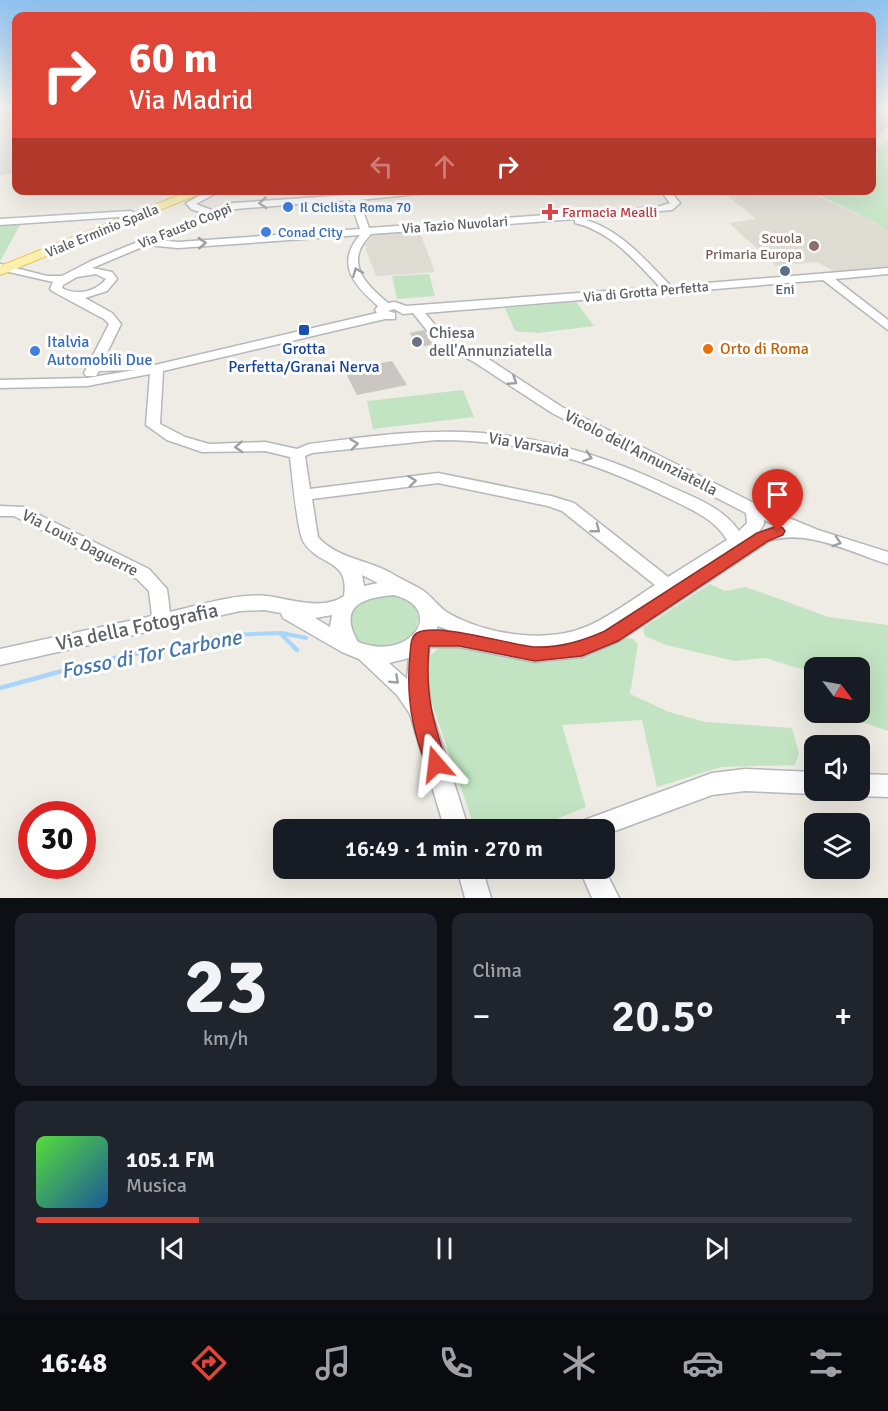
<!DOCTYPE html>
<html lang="it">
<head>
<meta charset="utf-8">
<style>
	body { margin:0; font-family:Signika,sans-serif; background:#20242c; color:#f1f3f6; height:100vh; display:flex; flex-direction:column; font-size:22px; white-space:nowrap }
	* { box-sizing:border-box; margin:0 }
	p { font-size:20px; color:#9ea1a6 }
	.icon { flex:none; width:33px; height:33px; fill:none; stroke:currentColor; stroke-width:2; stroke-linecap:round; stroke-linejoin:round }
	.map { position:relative; height:898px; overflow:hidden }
	.drawer { display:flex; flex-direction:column; gap:15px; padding:15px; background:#0d0f14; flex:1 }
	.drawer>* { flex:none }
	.banner { position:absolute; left:12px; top:12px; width:864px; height:183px; border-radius:12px; box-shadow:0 6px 24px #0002; background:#e04638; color:#fff; overflow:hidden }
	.needle { width:39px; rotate:122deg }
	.buttons { position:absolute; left:804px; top:657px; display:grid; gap:12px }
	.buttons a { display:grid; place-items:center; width:66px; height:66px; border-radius:12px; background:#171b24; box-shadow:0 6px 24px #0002; font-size:30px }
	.speed { position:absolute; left:18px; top:801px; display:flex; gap:12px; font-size:30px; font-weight:700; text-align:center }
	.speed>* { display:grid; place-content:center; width:78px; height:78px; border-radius:50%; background:#171b24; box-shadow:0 6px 24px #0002; line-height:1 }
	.speed .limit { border:9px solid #d22; background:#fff; color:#111 }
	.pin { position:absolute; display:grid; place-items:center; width:51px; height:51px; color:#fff; margin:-62px -26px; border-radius:50% 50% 50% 0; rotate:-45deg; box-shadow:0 0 6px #0007 }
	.pin .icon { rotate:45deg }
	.me { position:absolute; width:66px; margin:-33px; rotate:343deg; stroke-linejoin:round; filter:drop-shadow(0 0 4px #0008) }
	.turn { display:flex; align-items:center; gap:21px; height:126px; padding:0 18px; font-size:27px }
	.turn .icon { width:78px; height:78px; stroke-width:2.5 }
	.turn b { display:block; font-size:42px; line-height:51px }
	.lanes { display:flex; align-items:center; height:57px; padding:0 18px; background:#0003; justify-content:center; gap:30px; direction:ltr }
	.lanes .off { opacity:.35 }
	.big { font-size:45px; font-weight:600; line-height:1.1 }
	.drawer .widget { flex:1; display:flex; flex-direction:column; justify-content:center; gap:9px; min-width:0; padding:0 21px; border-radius:12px; background:#20242c }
	.drawer .dial { align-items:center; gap:0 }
	.dial b { font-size:78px; line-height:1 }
	.song { display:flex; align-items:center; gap:18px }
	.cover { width:72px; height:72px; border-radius:9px; background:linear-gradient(135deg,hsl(110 70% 55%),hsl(210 70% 35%)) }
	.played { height:6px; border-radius:3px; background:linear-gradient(90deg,#e04638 20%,#363941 20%) }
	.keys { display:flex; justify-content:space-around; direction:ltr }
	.heat { display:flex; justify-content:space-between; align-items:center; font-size:33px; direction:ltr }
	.drawer .tiles { flex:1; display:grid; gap:15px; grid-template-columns:1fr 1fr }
	.widget:last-child { grid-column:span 2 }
	.trip { position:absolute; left:273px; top:819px; width:342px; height:60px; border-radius:12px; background:#171b24; box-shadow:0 6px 24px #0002; font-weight:600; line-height:60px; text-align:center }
	.tabs { display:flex; height:96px; justify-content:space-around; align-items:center; background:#090b0e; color:#9ea1a6 }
	.tabs .icon { width:42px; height:42px }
	.tabs .current { color:#e04638 }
	.tabs b { font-size:27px; color:#f1f3f6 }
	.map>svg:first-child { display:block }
	.education { fill:#dedbd2 }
	.green { fill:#c2e4c2 }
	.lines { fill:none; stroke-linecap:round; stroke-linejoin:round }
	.stream-far1 { stroke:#a8d6fb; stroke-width:4 }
	.stream { stroke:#a8d6fb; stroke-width:4.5 }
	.building { fill:#cac7c2 }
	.minor-casing { stroke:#b5b7bb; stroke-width:3 }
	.major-casing { stroke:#eac561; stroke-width:2 }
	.minor { fill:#fff; fill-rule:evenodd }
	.major { fill:#fbefac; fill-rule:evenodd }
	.oneway { stroke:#9da0a2 }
	.route { fill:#e04638; stroke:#922e24; stroke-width:1.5 }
	.shop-dot { fill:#3f7fe0; stroke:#fff; stroke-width:2 }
	.health-dot { fill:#e0444e; stroke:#fff; stroke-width:2 }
	.education-dot { fill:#8d6e63; stroke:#fff; stroke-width:2 }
	.service-dot { fill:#5c6f8a; stroke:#fff; stroke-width:2 }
	.transit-dot { fill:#1a4fb4; stroke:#fff; stroke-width:2 }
	.worship-dot { fill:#6b7280; stroke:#fff; stroke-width:2 }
	.food-dot { fill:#e8710a; stroke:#fff; stroke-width:2 }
	.labels { text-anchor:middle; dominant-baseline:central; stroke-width:6; stroke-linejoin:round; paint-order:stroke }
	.far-shop-label { font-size:14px; fill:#366cbe; stroke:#fff; text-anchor:start }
	.far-health-label { font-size:14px; fill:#be3a42; stroke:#fff; text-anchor:start }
	.far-street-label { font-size:14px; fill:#5c6064; stroke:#fff }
	.far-education-label { font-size:14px; fill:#785e54; stroke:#fff; text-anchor:end }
	.far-service-label { font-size:14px; fill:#4e5e75; stroke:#fff }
	.worship-label { font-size:16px; fill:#5b616d; stroke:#fff; text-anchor:start }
	.shop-label { font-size:16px; fill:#366cbe; stroke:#fff; text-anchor:start }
	.transit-label { font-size:16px; fill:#164399; stroke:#fff }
	.food-label { font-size:16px; fill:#c56008; stroke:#fff; text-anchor:start }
	.street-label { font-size:16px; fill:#5c6064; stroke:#fff }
	.near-street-label { font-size:20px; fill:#5c6064; stroke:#fff }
	.near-water-label { font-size:21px; font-style:italic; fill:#4577ac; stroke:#fff }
</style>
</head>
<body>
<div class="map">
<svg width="888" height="898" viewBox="0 0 888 898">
	<rect width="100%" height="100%" fill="#eeece4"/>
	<path class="education" d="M0,107H16V172L0,176Z
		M805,190L879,224L888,232V268L835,272L817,262L776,266L729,223L756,219L722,191Z
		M419,230L435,272L376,276L365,248H368L365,245L374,234Z"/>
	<path class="green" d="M888,140V232L879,224L815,193L819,190H872V151Z
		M21,223L1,260H0V224Z
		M429,274L435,296L397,299L392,276Z
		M576,302L594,326L538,333L515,331L505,308Z
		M463,390L474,417L373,429L367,401Z
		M710,584L725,591L746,587L828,617L888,625V731L862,722L858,713L860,668H814V673L765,658L735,661L666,645L645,636L643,628Z
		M386,594C452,603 402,669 360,641C344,631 348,608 364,600C370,597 379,596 386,594Z
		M626,638L633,639L638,644L630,694L669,712L705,722L792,728L799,753L795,765L721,767L657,787L642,720L562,725L586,807L531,829H475L427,689L430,656L440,647L448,646L546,663L588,657Z"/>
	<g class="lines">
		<path class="stream-far1" d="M282,633L306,638
			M163,648L227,635L280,633L295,648"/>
		<path class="stream" d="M294,647L297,650
			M0,688L95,662L170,647"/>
	</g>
	<path class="building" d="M872,108L888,111V127L872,139Z
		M424,330L433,345L417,347L410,333Z
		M392,361L407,385L357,395L344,370Z"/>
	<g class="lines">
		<g class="minor-casing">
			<path id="minor" d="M210,190H222L196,204L214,211L233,203L348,195L347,190H356L357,194L409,190H457L359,200L369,228L657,207L670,203L660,190H669L680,203L672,210L579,218C620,228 643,258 671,286L888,268V274L835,279L888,320V330L823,280L425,313L445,337L484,356L562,407L760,506L818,530L888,552V564C851,553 807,528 769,541L619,641L582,657L535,662L459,647H429L427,674L431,710L469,830H445L410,714L397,695L359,659L342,652L283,618L281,613L264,610L240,611L0,665V649L152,616L149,591L137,579L14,516H0V506L23,507L149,569L167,589L170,612C201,605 236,593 267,596C290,599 323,611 344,596C350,558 318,567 303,541C297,529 292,473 290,457L265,451L202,452L167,440L146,425L150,374L87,386L0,388V380L87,378L135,370L99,371L96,376H86L84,373L109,324L104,319L52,291L50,289L53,282L0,270V264L47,276H62L91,261L206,214L191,209L186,203ZM350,200L360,229L178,242L159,240L235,209ZM575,219V223C612,232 634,260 660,287L406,306L395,302L388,303C373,290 351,272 360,250C362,244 367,239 371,234ZM360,235C335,264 354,285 378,306L375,310L377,313L155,365L141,362L102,363L121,324L112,313L85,298L107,291L117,279L112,272L92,268L147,245L178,248ZM96,274L106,279C96,292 76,296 62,288L63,285L77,277ZM394,309L403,314L413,313L437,343L474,362L552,413L746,513L747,523L739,531C723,508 696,498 671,487C597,451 519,430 437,432C394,432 351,439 309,444L297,449L265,442L209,444L185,437L160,424L163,371L385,319H395V313L388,311ZM436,440C523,440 591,460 668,498C690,509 714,518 727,540L668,577L574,503L551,496L438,473L310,489L305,456L312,453ZM438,483L548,506L562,511L655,585C633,599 611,616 588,626C548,644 488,635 450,614C437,607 432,595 419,588C410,583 401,579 391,573C368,560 336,558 318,537L312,499ZM764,520L778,526L758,533L764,524ZM362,575L378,583L364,586ZM393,595C447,607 412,663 358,642C338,607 361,598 393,595ZM332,615L330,627L315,618ZM438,626L451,631H436ZM409,658L407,679L389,663Z
				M130,211L133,212V216L0,225V219Z
				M745,769L814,772V790H822L814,794L745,791L712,795L604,835V830H576L579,822L712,773Z
				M860,774L888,775V797L860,796L852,793L851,790H860Z
				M457,868H482L491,898H465Z
				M579,868H604L619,898H592Z"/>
		</g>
		<g class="major-casing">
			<path id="major" d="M192,190H209L0,275V266Z"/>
		</g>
		<use href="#minor" class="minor"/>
		<use href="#major" class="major"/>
	</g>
	<defs><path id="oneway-chevron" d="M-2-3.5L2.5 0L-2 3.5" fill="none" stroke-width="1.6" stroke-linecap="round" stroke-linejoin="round" transform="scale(1.5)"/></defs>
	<g class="oneway">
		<use href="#oneway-chevron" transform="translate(263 203) rotate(176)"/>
		<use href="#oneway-chevron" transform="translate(202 243) rotate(-4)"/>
		<use href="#oneway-chevron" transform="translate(357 272) rotate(-112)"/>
		<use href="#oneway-chevron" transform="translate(513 381) rotate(33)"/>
		<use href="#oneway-chevron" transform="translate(354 444) rotate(-7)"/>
		<use href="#oneway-chevron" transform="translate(239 447) rotate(177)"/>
		<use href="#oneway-chevron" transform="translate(588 457) rotate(19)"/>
		<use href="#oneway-chevron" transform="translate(412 481) rotate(-7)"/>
		<use href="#oneway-chevron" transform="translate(596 529) rotate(38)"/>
		<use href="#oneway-chevron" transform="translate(837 542) rotate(18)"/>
		<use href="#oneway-chevron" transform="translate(395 680) rotate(43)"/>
	</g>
	<linearGradient id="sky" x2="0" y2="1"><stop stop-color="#8ec2f0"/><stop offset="0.46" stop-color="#f7f6f3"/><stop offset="1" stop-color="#f7f6f3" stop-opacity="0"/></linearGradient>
	<rect width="888" height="233" fill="url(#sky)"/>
	<path class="route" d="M778,526L783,528L785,531L783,535L768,541L618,641L582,656L535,661L459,646H429C425,695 432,718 447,764L444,770L436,773L429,770C412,734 406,694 410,654C411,647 410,637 417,633C436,622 511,645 535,647C560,648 583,641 605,631L757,533Z"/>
	<g class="shop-dot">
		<circle cx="288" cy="207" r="6"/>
		<circle cx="266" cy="232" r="6"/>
		<circle cx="35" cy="351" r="6"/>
	</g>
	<path class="health-dot" d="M547 203h6v6h6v6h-6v6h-6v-6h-6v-6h6z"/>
	<circle class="education-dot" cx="814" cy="246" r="6"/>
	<circle class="service-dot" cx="785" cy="271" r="6"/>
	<rect class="transit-dot" x="298" y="324" width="12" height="12" rx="3"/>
	<circle class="worship-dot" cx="417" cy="342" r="6"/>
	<circle class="food-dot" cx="708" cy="349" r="6"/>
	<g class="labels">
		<g class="far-shop-label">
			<text x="300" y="207">Il Ciclista Roma 70</text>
			<text x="278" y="232">Conad City</text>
		</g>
		<g class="far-health-label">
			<text x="562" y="212">Farmacia Mealli</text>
		</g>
		<g class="far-street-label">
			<text transform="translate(455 225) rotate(-4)">Via Tazio Nuvolari</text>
			<text transform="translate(185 226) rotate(-22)">Via Fausto Coppi</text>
			<text transform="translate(102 231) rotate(-22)">Viale Erminio Spalla</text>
			<text transform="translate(646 292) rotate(-5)">Via di Grotta Perfetta</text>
		</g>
		<g class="far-education-label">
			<text x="802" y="238">Scuola<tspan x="802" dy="16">Primaria Europa</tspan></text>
		</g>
		<g class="far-service-label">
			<text x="785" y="289">Eni</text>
		</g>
		<g class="worship-label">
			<text x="429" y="333">Chiesa<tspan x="429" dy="18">dell'Annunziatella</tspan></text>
		</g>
		<g class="shop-label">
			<text x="47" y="342">Italvia<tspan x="47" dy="18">Automobili Due</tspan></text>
		</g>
		<g class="transit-label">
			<text x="304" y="349">Grotta<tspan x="304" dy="18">Perfetta/Granai Nerva</tspan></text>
		</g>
		<g class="food-label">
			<text x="720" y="349">Orto di Roma</text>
		</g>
		<g class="street-label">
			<text transform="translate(529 445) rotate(10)">Via Varsavia</text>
			<text transform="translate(641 453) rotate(27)">Vicolo dell'Annunziatella</text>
			<text transform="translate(80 543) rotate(27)">Via Louis Daguerre</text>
		</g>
		<g class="near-street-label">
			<text transform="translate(137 627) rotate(-12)">Via della Fotografia</text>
		</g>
		<g class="near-water-label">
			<text transform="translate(151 654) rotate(-11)">Fosso di Tor Carbone</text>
		</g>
	</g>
</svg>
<div class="buttons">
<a><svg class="needle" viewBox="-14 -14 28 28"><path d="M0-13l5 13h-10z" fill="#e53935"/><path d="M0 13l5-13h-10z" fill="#9ea1a6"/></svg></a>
<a><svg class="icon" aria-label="sound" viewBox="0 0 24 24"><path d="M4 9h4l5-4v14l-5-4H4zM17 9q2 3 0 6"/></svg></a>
<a><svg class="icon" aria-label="layers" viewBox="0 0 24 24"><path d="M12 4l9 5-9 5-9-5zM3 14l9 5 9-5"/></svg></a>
</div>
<div class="speed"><div class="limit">30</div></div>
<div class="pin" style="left:778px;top:531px;background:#d93025"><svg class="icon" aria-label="arrive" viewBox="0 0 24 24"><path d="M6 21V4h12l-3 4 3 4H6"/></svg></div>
<svg class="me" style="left:436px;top:764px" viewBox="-20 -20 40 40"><path d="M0-17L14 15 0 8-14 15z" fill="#e04638" stroke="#fff" stroke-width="4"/></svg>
<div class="trip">16:49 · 1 min · 270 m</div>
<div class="banner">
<div class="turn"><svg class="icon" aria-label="right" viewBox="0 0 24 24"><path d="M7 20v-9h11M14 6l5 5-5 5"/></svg><div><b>60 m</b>Via Madrid</div></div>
<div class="lanes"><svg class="icon off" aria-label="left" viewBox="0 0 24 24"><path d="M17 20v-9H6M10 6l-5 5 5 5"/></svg><svg class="icon off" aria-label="ahead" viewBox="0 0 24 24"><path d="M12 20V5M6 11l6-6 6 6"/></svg><svg class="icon" aria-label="right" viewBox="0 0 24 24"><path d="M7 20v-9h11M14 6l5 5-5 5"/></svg></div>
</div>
</div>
<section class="drawer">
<div class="tiles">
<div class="widget dial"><b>23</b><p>km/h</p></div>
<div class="widget"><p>Clima</p>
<div class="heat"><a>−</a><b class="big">20.5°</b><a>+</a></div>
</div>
<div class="widget">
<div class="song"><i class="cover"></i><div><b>105.1 FM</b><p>Musica</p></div></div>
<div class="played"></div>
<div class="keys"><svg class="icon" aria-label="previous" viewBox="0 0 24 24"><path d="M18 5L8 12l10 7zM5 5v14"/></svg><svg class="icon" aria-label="pause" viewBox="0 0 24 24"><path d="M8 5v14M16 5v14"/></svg><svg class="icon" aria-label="next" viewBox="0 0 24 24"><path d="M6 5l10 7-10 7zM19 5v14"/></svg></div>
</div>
</div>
</section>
<nav class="tabs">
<b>16:48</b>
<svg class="icon current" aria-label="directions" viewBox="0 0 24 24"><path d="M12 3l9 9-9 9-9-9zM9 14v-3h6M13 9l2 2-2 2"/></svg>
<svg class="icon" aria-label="music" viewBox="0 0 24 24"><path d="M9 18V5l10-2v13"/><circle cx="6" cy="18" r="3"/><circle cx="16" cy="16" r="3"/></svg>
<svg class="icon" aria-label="phone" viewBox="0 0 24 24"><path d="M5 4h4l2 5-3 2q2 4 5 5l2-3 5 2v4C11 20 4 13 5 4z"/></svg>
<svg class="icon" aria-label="climate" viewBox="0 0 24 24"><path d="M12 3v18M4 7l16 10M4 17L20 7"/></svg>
<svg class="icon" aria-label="car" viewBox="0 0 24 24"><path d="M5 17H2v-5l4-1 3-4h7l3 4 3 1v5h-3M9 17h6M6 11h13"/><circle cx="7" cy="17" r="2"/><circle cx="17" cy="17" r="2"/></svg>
<svg class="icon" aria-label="filters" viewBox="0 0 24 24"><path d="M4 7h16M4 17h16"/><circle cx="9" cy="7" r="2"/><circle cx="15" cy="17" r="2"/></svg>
</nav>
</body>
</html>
